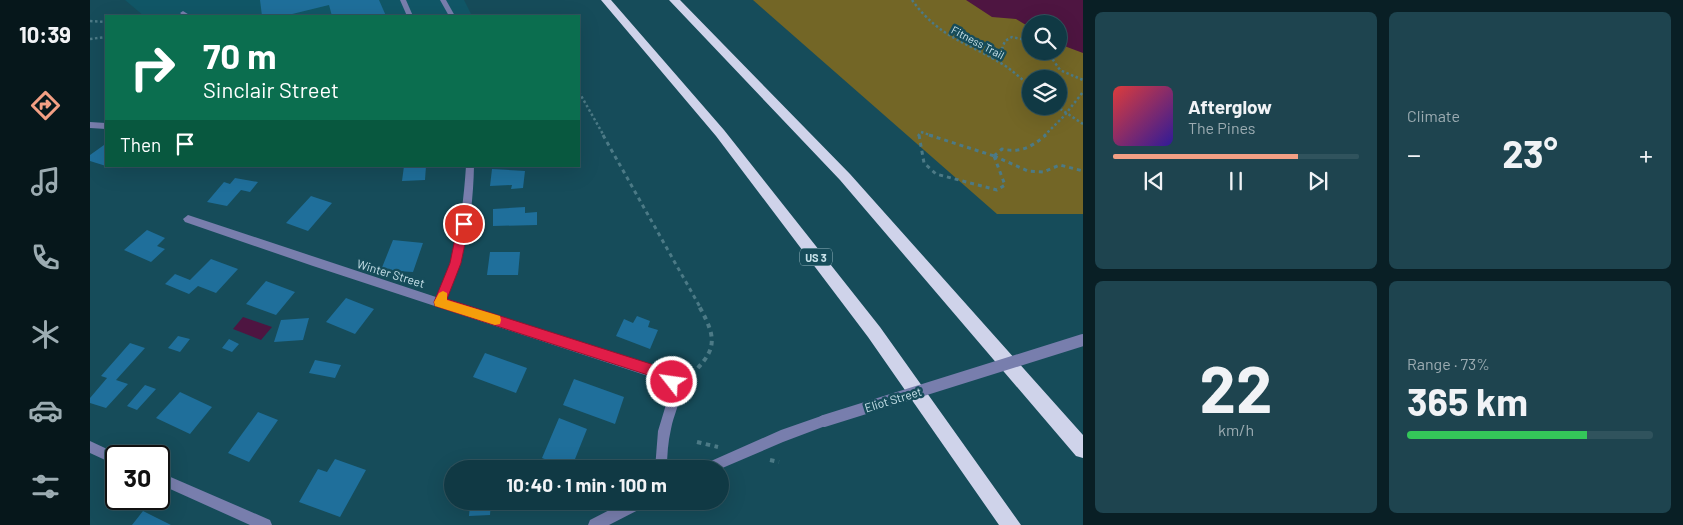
<!DOCTYPE html>
<html lang="en">
<head>
<meta charset="utf-8">
<style>
	body { margin:0; font-family:Barlow,sans-serif; background:#1e444f; color:#f1f3f6; height:100vh; display:flex; flex-direction:column; font-size:19px; white-space:nowrap }
	* { box-sizing:border-box; margin:0 }
	p { font-size:16px; color:#9cacb2 }
	.icon { flex:none; width:28px; height:28px; fill:none; stroke:currentColor; stroke-width:2; stroke-linecap:round; stroke-linejoin:round }
	.map { position:relative; flex:1; overflow:hidden }
	.panel { display:flex; flex-direction:column; gap:12px; padding:12px; background:#091f25; width:600px }
	.panel>* { flex:none }
	.banner { position:absolute; left:15px; top:15px; width:475px; height:152px; border-radius:0px; box-shadow:0 5px 20px #0002,0 0 0 1px #30535d; background:#0b6e4f; color:#fff; overflow:hidden }
	.controls { position:absolute; left:932px; top:15px; display:grid; gap:10px }
	.controls a { display:grid; place-items:center; width:45px; height:45px; border-radius:50%; background:#103944; box-shadow:0 5px 20px #0002,0 0 0 1px #30535d; font-size:25px }
	.speed { position:absolute; left:15px; top:445px; display:flex; gap:10px; font-size:25px; font-weight:700; text-align:center }
	.speed>* { display:grid; place-content:center; width:65px; height:65px; border-radius:50%; background:#103944; box-shadow:0 5px 20px #0002,0 0 0 1px #30535d; line-height:1 }
	.speed .limit { border:2px solid #111; border-radius:8px; background:#fff; color:#111 }
	.pin { position:absolute; display:grid; place-items:center; width:42px; height:42px; color:#fff; margin:-21px; border:2px solid #fff; border-radius:50%; box-shadow:0 1px 5px #0007 }
	.me { position:absolute; width:55px; margin:-28px; rotate:300deg; stroke-linejoin:round; filter:drop-shadow(0 0 4px #0008) }
	.turn { display:flex; align-items:center; gap:18px; height:105px; padding:0 15px; font-size:22px }
	.turn .icon { width:65px; height:65px; stroke-width:2.5 }
	.turn b { display:block; font-size:35px; line-height:42px }
	.then { display:flex; align-items:center; height:48px; padding:0 15px; background:#0003; gap:10px; font-size:19px }
	.big { font-size:38px; font-weight:700; line-height:1.1 }
	.panel .widget { flex:1; display:flex; flex-direction:column; justify-content:center; gap:8px; min-width:0; padding:0 18px; border-radius:8px; background:#1e444f }
	.panel .dial { align-items:center; gap:0 }
	.dial b { font-size:65px; line-height:1 }
	.song { display:flex; align-items:center; gap:15px }
	.cover { width:60px; height:60px; border-radius:8px; background:linear-gradient(135deg,hsl(0 70% 55%),hsl(250 70% 35%)) }
	.played { height:5px; border-radius:2px; background:linear-gradient(90deg,#f39f84 75%,#30535d 75%) }
	.keys { display:flex; justify-content:space-around; direction:ltr }
	.heat { display:flex; justify-content:space-between; align-items:center; font-size:28px; direction:ltr }
	.charge { height:8px; border-radius:4px; background:linear-gradient(90deg,#34c759 73%,#30535d 0) }
	.panel .tiles { flex:1; display:grid; gap:12px; grid-template-columns:repeat(2,1fr) }
	.trip { position:absolute; left:354px; top:460px; width:285px; height:50px; border-radius:25px; background:#103944; box-shadow:0 5px 20px #0002,0 0 0 1px #30535d; font-weight:700; line-height:50px; text-align:center }
	main { display:flex; flex:1; min-height:0 }
	.tab-bar { display:flex; flex-direction:column; width:90px; justify-content:space-around; align-items:center; background:#06171b; color:#9cacb2 }
	.tab-bar .icon { width:35px; height:35px }
	.tab-bar .active { color:#f39f84 }
	.tab-bar b { font-size:22px; color:#f1f3f6 }
	.map>svg:first-child { display:block }
	.built { fill:#115767 }
	.green { fill:#736626; fill-rule:evenodd }
	.water { fill:#4e1541 }
	.building { fill:#1f6f9b }
	.lines { fill:none; stroke-linecap:round; stroke-linejoin:round }
	.path-far2 { stroke:#4c7a86; stroke-width:2.5; stroke-dasharray:2.5 2.5; stroke-linecap:butt }
	.path-far1 { stroke:#4c7a86; stroke-width:3; stroke-dasharray:4 4; stroke-linecap:butt }
	.path { stroke:#4c7a86; stroke-width:4; stroke-dasharray:4.5 4.5; stroke-linecap:butt }
	.service { fill:#787ead; fill-rule:evenodd }
	.minor { fill:#787ead; fill-rule:evenodd }
	.tertiary { fill:#787ead; fill-rule:evenodd }
	.motorway { fill:#cfd3ea; fill-rule:evenodd }
	.tertiary-bridge { stroke:#787ead; stroke-width:12 }
	.route { fill:#e11d48; stroke:#92132f }
	.slow { fill:#f59e0b }
	.labels { text-anchor:middle; dominant-baseline:central; stroke-width:5; stroke-linejoin:round; paint-order:stroke }
	.far-street-label { font-size:11px; fill:#c7e1e9; stroke:#164c5a }
	.shield { fill:#164c5a; stroke:#92b4be; stroke-width:1 }
	.shield-label { font-size:11px; font-weight:bold; fill:#c7e1e9 }
	.street-label { font-size:12px; fill:#c7e1e9; stroke:#164c5a }
</style>
</head>
<body>
<main>
<nav class="tab-bar">
<b>10:39</b>
<svg class="icon active" aria-label="directions" viewBox="0 0 24 24"><path d="M12 3l9 9-9 9-9-9zM9 14v-3h6M13 9l2 2-2 2"/></svg>
<svg class="icon" aria-label="music" viewBox="0 0 24 24"><path d="M9 18V5l10-2v13"/><circle cx="6" cy="18" r="3"/><circle cx="16" cy="16" r="3"/></svg>
<svg class="icon" aria-label="phone" viewBox="0 0 24 24"><path d="M5 4h4l2 5-3 2q2 4 5 5l2-3 5 2v4C11 20 4 13 5 4z"/></svg>
<svg class="icon" aria-label="climate" viewBox="0 0 24 24"><path d="M12 3v18M4 7l16 10M4 17L20 7"/></svg>
<svg class="icon" aria-label="car" viewBox="0 0 24 24"><path d="M5 17H2v-5l4-1 3-4h7l3 4 3 1v5h-3M9 17h6M6 11h13"/><circle cx="7" cy="17" r="2"/><circle cx="17" cy="17" r="2"/></svg>
<svg class="icon" aria-label="filters" viewBox="0 0 24 24"><path d="M4 7h16M4 17h16"/><circle cx="9" cy="7" r="2"/><circle cx="15" cy="17" r="2"/></svg>
</nav>
<div class="map">
<svg width="993" height="525" viewBox="0 0 993 525">
	<rect width="100%" height="100%" fill="#164c5a"/>
	<path class="built" d="M35,0H374L382,16H54Z"/>
	<path class="green" d="M663,0H993V214H907ZM941,24H969V51H941ZM941,79H969V106H941Z"/>
	<path class="water" d="M876,0H993V53L969,44V24H941V28L926,19L902,17Z
		M153,317L182,327L171,340L143,329Z"/>
	<path class="building" d="M170,0H289L296,16H242L239,5L194,16H172Z
		M14,145H16V166L0,161V155Z
		M314,166H336L335,180L312,181Z
		M402,169L435,171L433,188L421,189L422,185L400,186Z
		M145,178L168,182L160,192L151,190L137,206L117,202L134,182L140,184Z
		M221,196L242,203L218,231L196,223Z
		M435,207V213L447,212V225L403,226V209Z
		M57,230L75,238L67,246L75,249L61,262L34,250Z
		M303,240L333,243L323,272L291,270Z
		M400,252H430L428,275H397Z
		M121,259L148,269L126,293L108,286L99,294L75,284L85,274L100,280Z
		M176,281L205,292L186,315L156,304Z
		M256,298L284,309L265,334L236,322Z
		M547,316L560,321L558,327L568,330L560,349L526,336L534,319L543,323Z
		M219,318L213,340L184,342L191,320Z
		M88,336L100,339L90,352L78,348Z
		M139,339L149,344L142,352L132,348Z
		M40,343L55,348L26,380L38,384L16,408L0,403V398L17,378L11,376Z
		M395,353L437,368L426,393L383,377Z
		M225,360L251,365L245,378L219,373Z
		M484,379L534,397L525,424L473,405Z
		M55,385L66,389L47,410L37,406Z
		M90,392L122,407L100,434L66,418Z
		M168,412L188,420L159,462L138,453Z
		M469,418L497,429L481,469L452,458Z
		M245,459L276,470L250,517L209,502L228,469L237,472Z
		M367,501H401L400,515L379,516L380,505L366,506Z
		M53,511L81,525H42Z"/>
	<g class="lines">
		<path class="path-far2" d="M822,0C851,40 879,42 917,67C925,73 933,80 941,87
			M0,21L16,22
			M0,39L16,37
			M957,51L970,70L993,80
			M901,58L910,54L915,41L922,37L941,41
			M489,92L514,136
			M966,106L993,124
			M828,136L831,132L843,136
			M954,136L974,116L993,92"/>
		<path class="path-far1" d="M513,135L610,307
			M829,135L834,163L846,174L907,190L915,185L904,156
			M839,135L904,156
			M904,156L938,171L953,172L970,165L993,171
			M904,156L912,149C932,153 941,147 956,135"/>
		<path class="path" d="M595,381C625,352 630,343 609,306
			M607,442L628,447
			M680,460L689,462"/>
		<path class="service" d="M310,0H316L323,16H317Z
			M350,0H356L365,16H359Z
			M93,11L101,16H94L90,13Z"/>
		<path class="minor" d="M0,122L16,123V129L0,128Z
			M376,166H384C383,213 376,258 355,300L575,371C600,392 586,404 581,429C578,442 577,455 577,469H565L568,431L578,398L577,389L567,379L223,266L95,222L93,219L98,215L346,297C367,256 373,212 376,166Z
			M0,441L30,455L31,456H26V465L0,453Z
			M69,472L180,520L182,525H160L69,484Z"/>
		<path class="tertiary" d="M734,415L738,417L740,421L738,425L693,442L630,469H610L612,465L691,430Z
			M537,501H557L556,506L519,525H498L500,520Z"/>
		<path class="motorway" d="M511,0H521L634,130L790,327L931,525H909L778,337L626,136Z
			M579,0H590L760,174L993,435V458L986,456L750,180Z"/>
		<path class="tertiary-bridge" d="M734,421L993,340"/>
	</g>
	<path class="route" d="M374,220L379,224L371,263L357,299L561,364L586,378L588,382L586,387L582,388L558,375L345,306L344,302L360,263L368,224Z"/>
	<path class="slow" d="M353,291L357,293V300L410,316L411,320L410,324L405,325L345,306L344,302L349,293Z"/>
	<g class="labels">
		<g class="far-street-label">
			<text transform="translate(888 42) rotate(28)">Fitness Trail</text>
		</g>
		<rect class="shield" x="710" y="248.5" width="32" height="17" rx="4"/>
		<g class="shield-label">
			<text x="726" y="257">US 3</text>
		</g>
		<g class="street-label">
			<text transform="translate(301 273) rotate(17)">Winter Street</text>
			<text transform="translate(803 399) rotate(-17)">Eliot Street</text>
		</g>
	</g>
</svg>
<div class="controls">
<a><svg class="icon" aria-label="search" viewBox="0 0 24 24"><circle cx="10" cy="10" r="6"/><path d="M15 15l6 6"/></svg></a>
<a><svg class="icon" aria-label="layers" viewBox="0 0 24 24"><path d="M12 4l9 5-9 5-9-5zM3 14l9 5 9-5"/></svg></a>
</div>
<div class="speed"><div class="limit">30</div></div>
<div class="pin" style="left:374px;top:224px;background:#d93025"><svg class="icon" aria-label="arrive" viewBox="0 0 24 24"><path d="M6 21V4h12l-3 4 3 4H6"/></svg></div>
<svg class="me" style="left:582px;top:382px" viewBox="-20 -20 40 40"><circle r="17" fill="#e11d48" stroke="#fff" stroke-width="3"/><path d="M0-11L8 9 0 5-8 9z" fill="#fff"/></svg>
<div class="trip">10:40 · 1 min · 100 m</div>
<div class="banner">
<div class="turn"><svg class="icon" aria-label="right" viewBox="0 0 24 24"><path d="M7 20v-9h11M14 6l5 5-5 5"/></svg><div><b>70 m</b>Sinclair Street</div></div>
<div class="then">Then<svg class="icon" aria-label="arrive" viewBox="0 0 24 24"><path d="M6 21V4h12l-3 4 3 4H6"/></svg></div>
</div>
</div>
<section class="panel">
<div class="tiles">
<div class="widget">
<div class="song"><i class="cover"></i><div><b>Afterglow</b><p>The Pines</p></div></div>
<div class="played"></div>
<div class="keys"><svg class="icon" aria-label="previous" viewBox="0 0 24 24"><path d="M18 5L8 12l10 7zM5 5v14"/></svg><svg class="icon" aria-label="pause" viewBox="0 0 24 24"><path d="M8 5v14M16 5v14"/></svg><svg class="icon" aria-label="next" viewBox="0 0 24 24"><path d="M6 5l10 7-10 7zM19 5v14"/></svg></div>
</div>
<div class="widget"><p>Climate</p>
<div class="heat"><a>−</a><b class="big">23°</b><a>+</a></div>
</div>
<div class="widget dial"><b>22</b><p>km/h</p></div>
<div class="widget"><p>Range · 73%</p><b class="big">365 km</b><div class="charge"></div></div>
</div>
</section>
</main>
</body>
</html>
